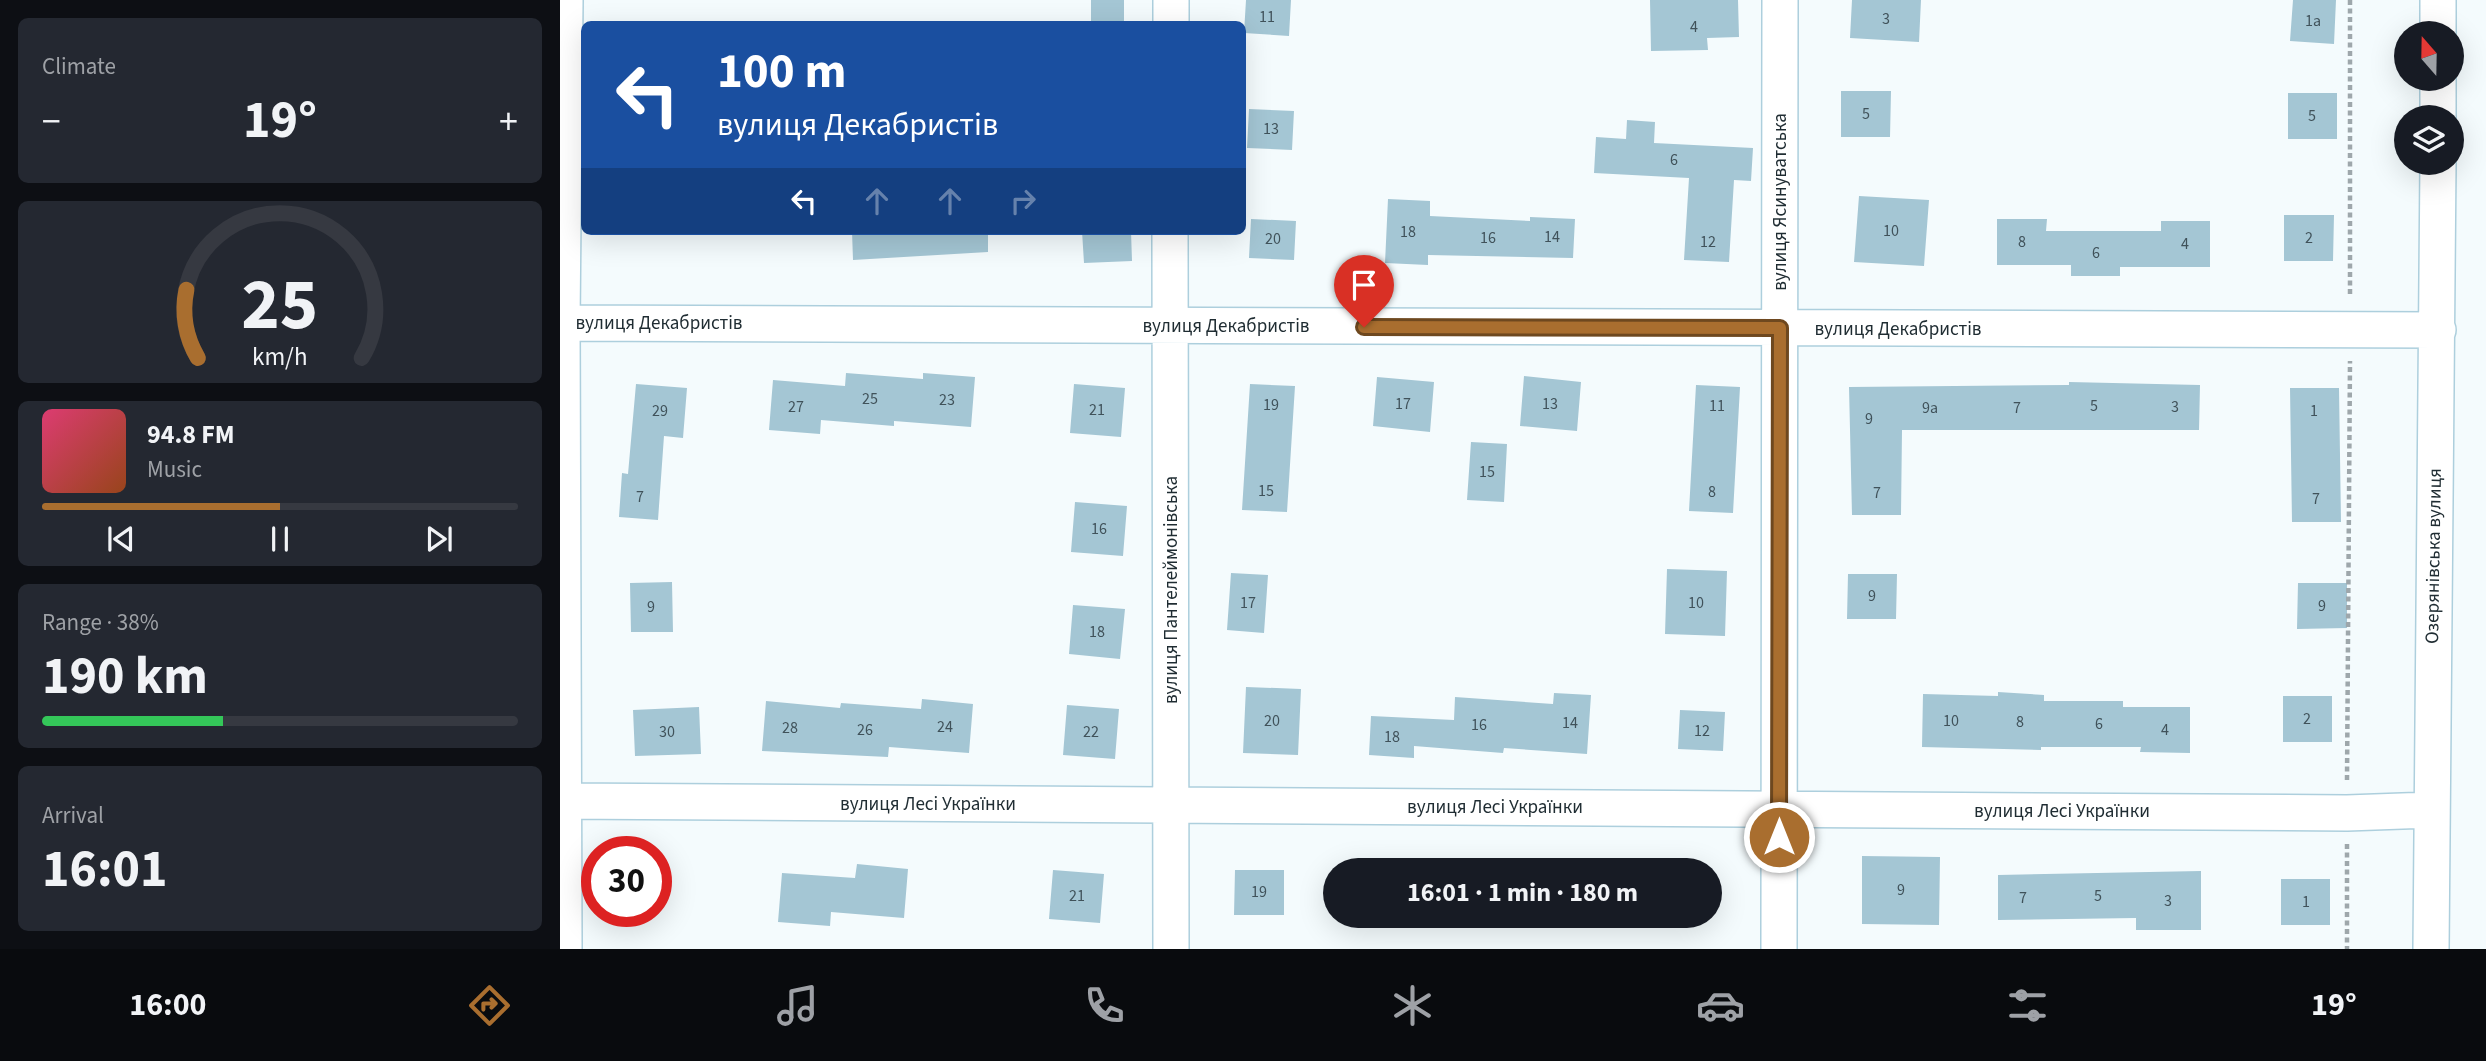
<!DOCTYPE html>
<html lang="en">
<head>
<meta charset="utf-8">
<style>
	body { margin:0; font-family:"Source Sans 3",sans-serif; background:#242831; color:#f1f3f6; height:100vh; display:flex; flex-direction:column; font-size:26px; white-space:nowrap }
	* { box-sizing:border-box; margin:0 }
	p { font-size:23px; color:#9ea1a6 }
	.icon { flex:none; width:38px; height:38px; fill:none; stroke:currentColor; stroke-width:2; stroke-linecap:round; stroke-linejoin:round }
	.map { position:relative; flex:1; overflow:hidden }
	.panel { display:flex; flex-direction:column; gap:18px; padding:18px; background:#0d0f14; width:560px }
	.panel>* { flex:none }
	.guide { position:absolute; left:21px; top:21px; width:665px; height:214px; border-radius:10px; box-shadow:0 7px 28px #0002; background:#1a4fa0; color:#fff; overflow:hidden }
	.needle { width:46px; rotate:340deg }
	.controls { position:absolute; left:1834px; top:21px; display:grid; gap:14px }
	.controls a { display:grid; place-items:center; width:70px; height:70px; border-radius:50%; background:#171b24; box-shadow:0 7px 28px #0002; font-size:35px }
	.speed { position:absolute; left:21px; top:836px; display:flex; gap:14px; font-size:35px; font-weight:700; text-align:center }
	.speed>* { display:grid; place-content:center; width:91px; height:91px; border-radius:50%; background:#171b24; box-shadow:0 7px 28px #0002; line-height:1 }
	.speed .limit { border:10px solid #d22; background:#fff; color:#111 }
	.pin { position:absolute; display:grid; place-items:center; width:60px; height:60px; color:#fff; margin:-72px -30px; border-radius:50% 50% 50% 0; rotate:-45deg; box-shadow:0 0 7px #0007 }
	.pin .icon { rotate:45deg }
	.me { position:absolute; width:77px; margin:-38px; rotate:0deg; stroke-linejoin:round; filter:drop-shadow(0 0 5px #0008) }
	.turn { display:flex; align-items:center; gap:24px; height:147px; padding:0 21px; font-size:32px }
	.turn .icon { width:91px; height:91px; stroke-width:2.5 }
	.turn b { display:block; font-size:49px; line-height:60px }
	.lanes { display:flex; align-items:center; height:66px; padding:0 21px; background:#0003; justify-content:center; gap:35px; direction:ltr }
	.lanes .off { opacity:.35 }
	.big { font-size:52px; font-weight:700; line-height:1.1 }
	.panel .tile { flex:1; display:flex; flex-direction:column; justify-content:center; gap:10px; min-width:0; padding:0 24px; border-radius:10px; background:#242831 }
	.panel .dial { align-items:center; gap:0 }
	.dial svg { height:182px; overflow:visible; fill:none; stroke:#363941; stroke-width:7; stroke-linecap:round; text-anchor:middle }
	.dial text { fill:#f1f3f6; stroke:none }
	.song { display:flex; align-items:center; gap:21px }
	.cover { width:84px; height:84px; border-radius:10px; background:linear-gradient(135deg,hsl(340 70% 55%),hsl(20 70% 35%)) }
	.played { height:7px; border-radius:4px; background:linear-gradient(90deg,#a96e2f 50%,#363941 50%) }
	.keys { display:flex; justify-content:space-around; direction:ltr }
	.heat { display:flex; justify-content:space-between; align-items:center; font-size:38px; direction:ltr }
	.charge { height:10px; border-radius:5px; background:linear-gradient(90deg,#34c759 38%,#363941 0) }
	.trip { position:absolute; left:763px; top:858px; width:399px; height:70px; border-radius:35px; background:#171b24; box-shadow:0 7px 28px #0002; font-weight:700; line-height:70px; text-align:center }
	.dock { display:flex; height:112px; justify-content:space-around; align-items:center; background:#090b0e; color:#9ea1a6 }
	.dock .icon { width:49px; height:49px }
	.dock .selected { color:#a96e2f }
	.dock b { font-size:32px; color:#f1f3f6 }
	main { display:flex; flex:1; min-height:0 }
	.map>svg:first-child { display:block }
	.building { fill:#a4c6d4 }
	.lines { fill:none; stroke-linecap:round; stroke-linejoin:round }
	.minor-casing { stroke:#adcfdd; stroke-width:38 }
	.path { stroke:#9ea7ab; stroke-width:4.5; stroke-dasharray:5 3.5; stroke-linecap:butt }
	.minor { stroke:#fff; stroke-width:35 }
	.route-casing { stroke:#6e481f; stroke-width:18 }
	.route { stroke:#a96e2f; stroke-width:12 }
	.labels { text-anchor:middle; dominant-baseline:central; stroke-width:7; stroke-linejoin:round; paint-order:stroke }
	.number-label { font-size:16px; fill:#40525a }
	.street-label { font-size:19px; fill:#1f2c32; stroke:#fff }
</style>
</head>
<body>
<main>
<section class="panel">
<div class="tile"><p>Climate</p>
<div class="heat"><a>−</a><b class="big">19°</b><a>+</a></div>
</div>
<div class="tile dial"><svg viewBox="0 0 100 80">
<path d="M14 69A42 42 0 1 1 86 69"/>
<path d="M14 69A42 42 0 0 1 9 39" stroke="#a96e2f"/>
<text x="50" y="56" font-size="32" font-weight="700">25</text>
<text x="50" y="72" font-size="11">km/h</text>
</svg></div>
<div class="tile">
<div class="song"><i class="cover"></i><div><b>94.8 FM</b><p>Music</p></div></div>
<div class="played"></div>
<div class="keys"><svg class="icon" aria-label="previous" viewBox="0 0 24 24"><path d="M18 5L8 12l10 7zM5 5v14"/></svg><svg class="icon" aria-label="pause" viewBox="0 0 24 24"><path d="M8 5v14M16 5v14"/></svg><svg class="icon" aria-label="next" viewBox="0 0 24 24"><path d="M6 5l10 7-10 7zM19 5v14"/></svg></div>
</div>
<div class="tile"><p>Range · 38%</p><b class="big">190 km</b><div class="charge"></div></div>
<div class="tile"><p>Arrival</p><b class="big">16:01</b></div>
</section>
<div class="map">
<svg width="1926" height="949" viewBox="0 0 1926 949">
	<rect width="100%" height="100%" fill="#f4fbfd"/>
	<path class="building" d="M531,0H564V24H531Z
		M686,0H731L729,36L684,33Z
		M1090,0H1178L1179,37L1147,38L1148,50L1091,51Z
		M1292,0H1361L1359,42L1290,38Z
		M1733,0H1776L1774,44L1730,41Z
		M1281,91H1331L1330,137H1281Z
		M1728,93H1777V139H1728Z
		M689,109L734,111L732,150L687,148Z
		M1067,120L1095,122L1094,143L1193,148L1191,181L1174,180L1169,262L1124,260L1129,178L1034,173L1036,137L1066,139Z
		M1299,196L1369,200L1364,266L1294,262Z
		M828,199L870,201V216L970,221V217L1015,219L1013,258L868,255V265L825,263Z
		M1724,215H1774L1773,261H1724Z
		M691,219L736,221L734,260L689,258Z
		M1437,219H1487L1486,231H1601V221H1650V267H1560V276H1511V265H1437Z
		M292,231H428V252L293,260Z
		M522,231H571L572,261L524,263Z
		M286,373L363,379V373L415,377L411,427L334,421V426L261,420L260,434L209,430L213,380L285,386Z
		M964,376L1021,382L1017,431L960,426Z
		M817,377L874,382L870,432L813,426Z
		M1509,382L1640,385L1639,430H1342L1341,515H1292L1289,387L1509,385Z
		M76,384L127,388L123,438L104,436L98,520L59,517L62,473L68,474Z
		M514,384L565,388L561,437L510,433Z
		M690,384L735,386L727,512L682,510Z
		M1136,385L1180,387L1173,513L1129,511Z
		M1730,388H1779L1781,522H1732Z
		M911,442L947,444L944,502L907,500Z
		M515,502L567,506L563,556L511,552Z
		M1107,569L1167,571L1165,636L1105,634Z
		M671,573L708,575L704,633L667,630Z
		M1288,574H1337L1336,619H1287Z
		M112,582L113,632H71L70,583Z
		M1738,583H1787V628L1737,629Z
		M513,605L565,609L560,659L509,654Z
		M686,687L741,689L738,755L683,753Z
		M1438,692L1484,695V701H1563V707H1630V753L1580,752L1581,747H1481V750L1362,747L1363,694L1438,696Z
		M994,693L1031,695L1027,754L944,748L943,753L854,746V758L809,755L811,716L894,720L895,697L993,704Z
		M1723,696H1772V742H1723Z
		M362,699L413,704L409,753L329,747L328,757L202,751L206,701L280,708L281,703L361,709Z
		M507,705L559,709L555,759L503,755Z
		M139,707L141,754L75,756L73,710Z
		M1120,710L1165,712L1163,751L1118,749Z
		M1302,856L1380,857L1379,925L1302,924Z
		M297,864L348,869L344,918L271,912L270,926L218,922L222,873L295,878Z
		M493,870L544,874L540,923L489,919Z
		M675,870H724V915H674Z
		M1641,871V930H1576V918L1438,920V875Z
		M1721,879H1770V925H1721Z"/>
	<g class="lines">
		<g class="minor-casing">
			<path id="minor" d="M611,24V0
				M1878,33V0
				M1878,117V79
				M610,231L611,949
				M0,323L1878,330
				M0,801L1787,813L1870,810
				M4,949L2,323L5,0
				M1219,949L1220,0
				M1871,949L1878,163"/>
		</g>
		<path class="path" d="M1790,0V297
			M1787,780L1790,361
			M1787,844V949"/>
		<use href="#minor" class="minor"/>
	</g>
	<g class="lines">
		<g class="route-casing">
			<path id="route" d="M804,327L1220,328L1219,837"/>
		</g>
		<use href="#route" class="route"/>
	</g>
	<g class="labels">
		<g class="number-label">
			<text x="707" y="17">11</text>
			<text x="1326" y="19">3</text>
			<text x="1753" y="21">1а</text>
			<text x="1134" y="27">4</text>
			<text x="1306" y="114">5</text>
			<text x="1752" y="116">5</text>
			<text x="711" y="129">13</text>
			<text x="1114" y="160">6</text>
			<text x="1331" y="231">10</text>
			<text x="848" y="232">18</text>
			<text x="992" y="237">14</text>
			<text x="928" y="238">16</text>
			<text x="1749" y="238">2</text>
			<text x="713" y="239">20</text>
			<text x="1148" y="242">12</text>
			<text x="1462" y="242">8</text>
			<text x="1625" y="244">4</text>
			<text x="1536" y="253">6</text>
			<text x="310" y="399">25</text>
			<text x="387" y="400">23</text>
			<text x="843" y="404">17</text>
			<text x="990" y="404">13</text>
			<text x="711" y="405">19</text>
			<text x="1157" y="406">11</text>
			<text x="1534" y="406">5</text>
			<text x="236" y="407">27</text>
			<text x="1615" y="407">3</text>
			<text x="1370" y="408">9а</text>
			<text x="1457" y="408">7</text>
			<text x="537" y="410">21</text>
			<text x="100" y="411">29</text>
			<text x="1754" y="411">1</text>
			<text x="1309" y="419">9</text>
			<text x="927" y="472">15</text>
			<text x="706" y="491">15</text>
			<text x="1152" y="492">8</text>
			<text x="1317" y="493">7</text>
			<text x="80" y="497">7</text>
			<text x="1756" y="499">7</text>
			<text x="539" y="529">16</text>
			<text x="1312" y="596">9</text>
			<text x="688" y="603">17</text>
			<text x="1136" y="603">10</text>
			<text x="1762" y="606">9</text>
			<text x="91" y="607">9</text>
			<text x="537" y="632">18</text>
			<text x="1747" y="719">2</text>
			<text x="712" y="721">20</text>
			<text x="1391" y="721">10</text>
			<text x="1460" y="722">8</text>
			<text x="1010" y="723">14</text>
			<text x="1539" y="724">6</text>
			<text x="919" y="725">16</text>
			<text x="385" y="727">24</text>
			<text x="230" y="728">28</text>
			<text x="305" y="730">26</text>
			<text x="1605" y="730">4</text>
			<text x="1142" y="731">12</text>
			<text x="107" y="732">30</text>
			<text x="531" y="732">22</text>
			<text x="832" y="737">18</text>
			<text x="1341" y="890">9</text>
			<text x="699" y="892">19</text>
			<text x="517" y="896">21</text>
			<text x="1538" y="896">5</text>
			<text x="1463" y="898">7</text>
			<text x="1608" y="901">3</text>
			<text x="1746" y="902">1</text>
		</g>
		<g class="street-label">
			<text transform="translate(1220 202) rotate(-90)">вулиця Ясинуватська</text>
			<text x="99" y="323">вулиця Декабристів</text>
			<text x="666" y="326">вулиця Декабристів</text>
			<text x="1338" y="329">вулиця Декабристів</text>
			<text transform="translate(1874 556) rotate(-89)">Озерянівська вулиця</text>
			<text transform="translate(611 590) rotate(-90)">вулиця Пантелеймонівська</text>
			<text x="368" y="804">вулиця Лесі Українки</text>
			<text x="935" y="807">вулиця Лесі Українки</text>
			<text x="1502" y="811">вулиця Лесі Українки</text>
		</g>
	</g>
</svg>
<div class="controls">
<a><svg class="needle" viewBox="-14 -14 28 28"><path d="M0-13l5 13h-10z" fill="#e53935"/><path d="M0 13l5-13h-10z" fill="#9ea1a6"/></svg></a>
<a><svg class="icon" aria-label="layers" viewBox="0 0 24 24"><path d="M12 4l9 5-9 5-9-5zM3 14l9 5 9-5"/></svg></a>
</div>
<div class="speed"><div class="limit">30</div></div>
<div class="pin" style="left:804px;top:327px;background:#d93025"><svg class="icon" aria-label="arrive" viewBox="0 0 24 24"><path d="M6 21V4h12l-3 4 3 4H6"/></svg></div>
<svg class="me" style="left:1219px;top:837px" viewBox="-20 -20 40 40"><circle r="17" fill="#a96e2f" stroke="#fff" stroke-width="3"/><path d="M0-11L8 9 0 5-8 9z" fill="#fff"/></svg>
<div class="trip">16:01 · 1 min · 180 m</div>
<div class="guide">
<div class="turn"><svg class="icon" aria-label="left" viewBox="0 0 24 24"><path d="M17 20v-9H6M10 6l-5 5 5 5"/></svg><div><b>100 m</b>вулиця Декабристів</div></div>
<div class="lanes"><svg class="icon" aria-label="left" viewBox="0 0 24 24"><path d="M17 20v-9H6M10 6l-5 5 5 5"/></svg><svg class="icon off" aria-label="ahead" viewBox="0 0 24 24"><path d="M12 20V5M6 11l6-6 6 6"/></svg><svg class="icon off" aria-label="ahead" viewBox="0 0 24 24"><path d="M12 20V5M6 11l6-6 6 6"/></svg><svg class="icon off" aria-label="right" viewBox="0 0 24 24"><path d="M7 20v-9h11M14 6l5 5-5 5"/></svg></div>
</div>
</div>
</main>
<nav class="dock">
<b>16:00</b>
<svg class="icon selected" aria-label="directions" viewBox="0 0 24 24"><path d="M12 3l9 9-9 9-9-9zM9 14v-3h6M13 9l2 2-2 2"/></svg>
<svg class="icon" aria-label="music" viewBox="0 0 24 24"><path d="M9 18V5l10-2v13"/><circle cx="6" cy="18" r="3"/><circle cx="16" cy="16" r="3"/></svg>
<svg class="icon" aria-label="phone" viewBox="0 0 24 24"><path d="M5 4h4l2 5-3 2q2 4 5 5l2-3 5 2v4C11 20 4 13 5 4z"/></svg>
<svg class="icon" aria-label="climate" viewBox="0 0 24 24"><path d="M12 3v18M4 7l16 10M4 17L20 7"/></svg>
<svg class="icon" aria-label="car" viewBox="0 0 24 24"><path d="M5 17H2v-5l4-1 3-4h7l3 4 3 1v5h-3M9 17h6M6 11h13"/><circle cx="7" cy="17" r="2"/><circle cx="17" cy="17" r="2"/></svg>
<svg class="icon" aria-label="filters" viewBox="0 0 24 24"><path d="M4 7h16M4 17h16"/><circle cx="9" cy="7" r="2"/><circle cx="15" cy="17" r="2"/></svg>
<b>19°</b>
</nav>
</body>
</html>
